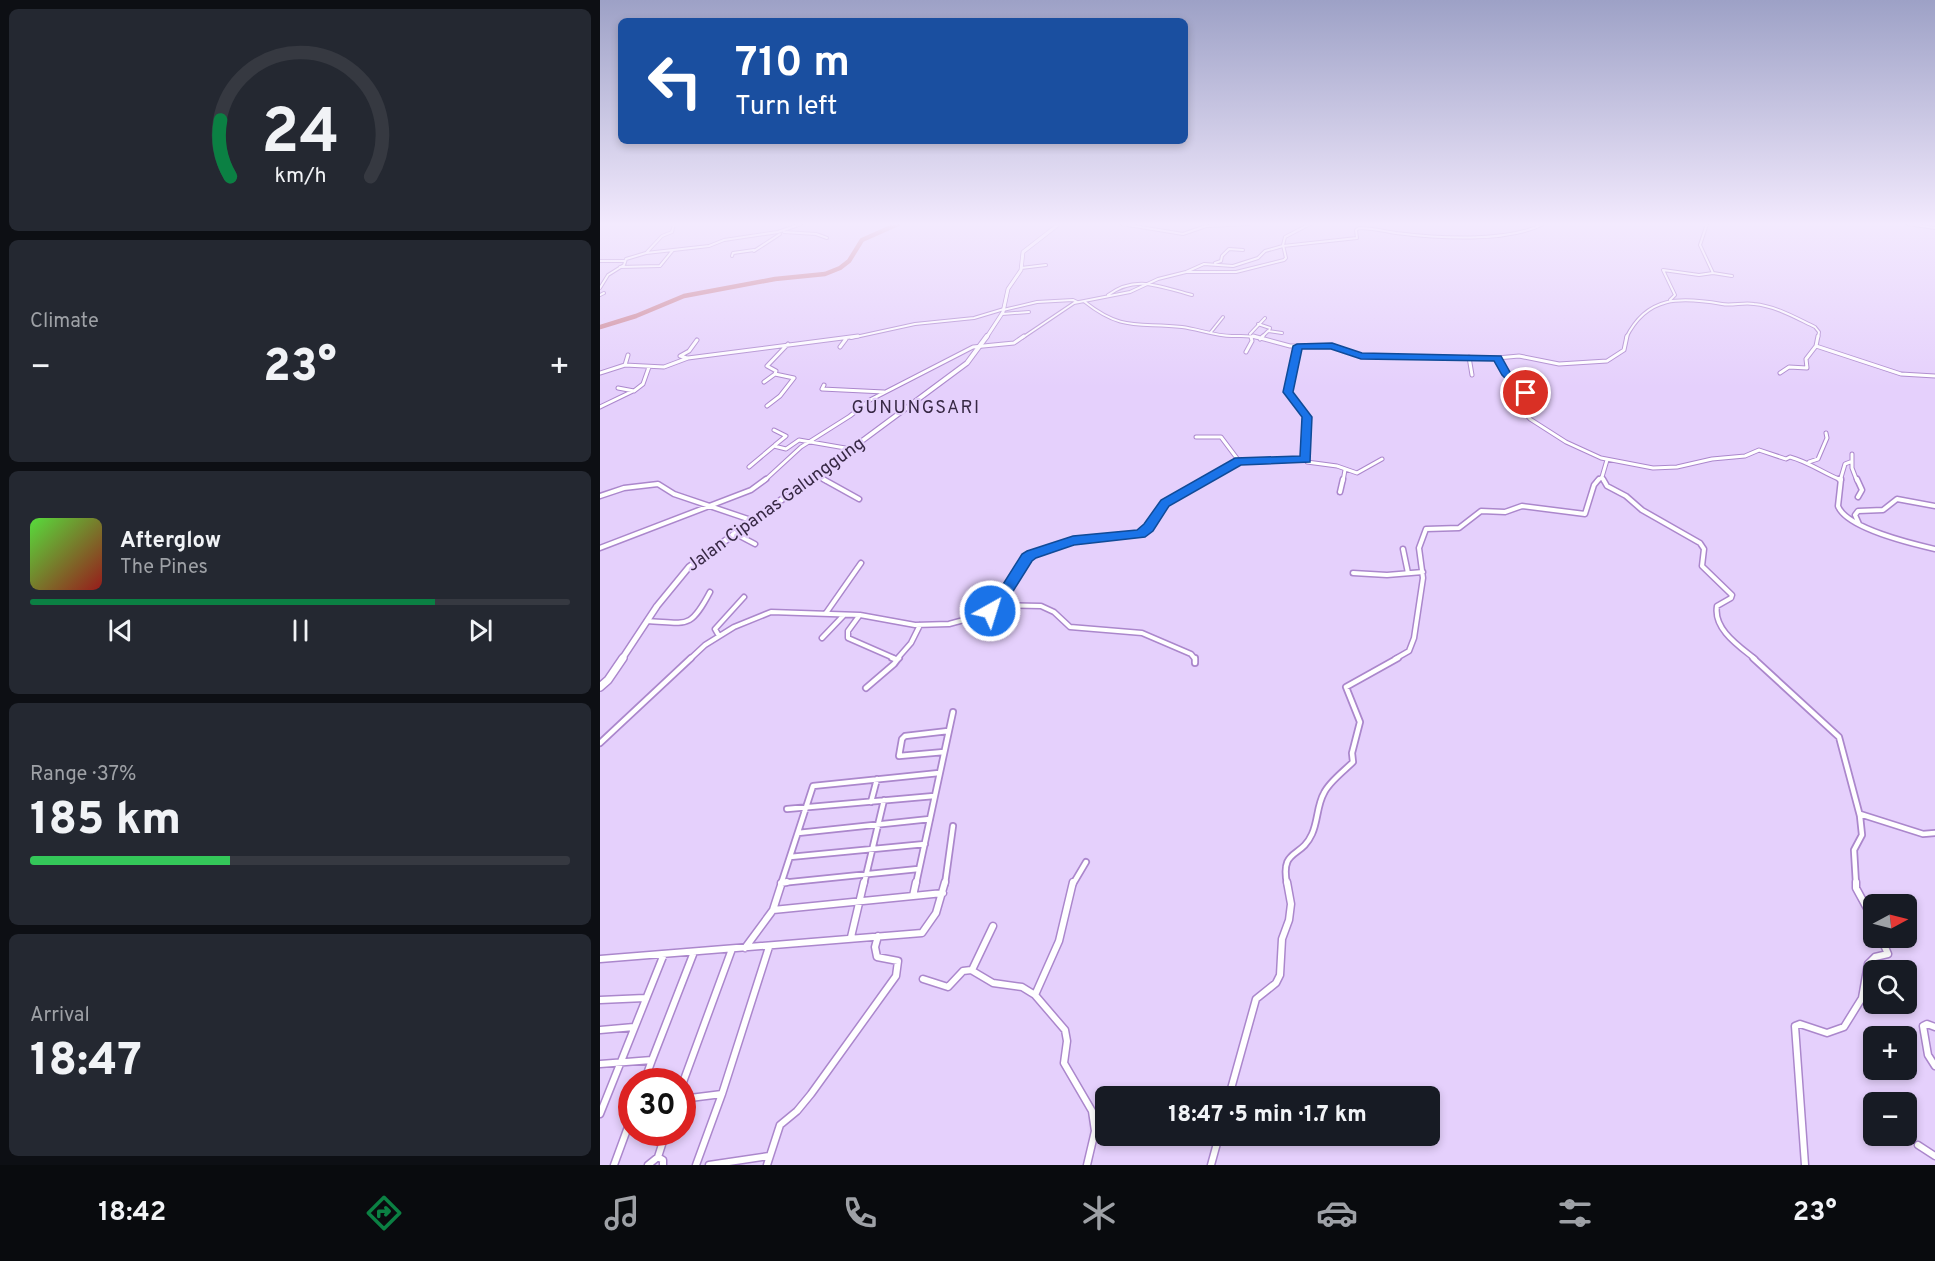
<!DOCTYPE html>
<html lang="en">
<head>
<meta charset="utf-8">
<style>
	body { margin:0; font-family:Overpass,sans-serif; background:#242831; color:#f1f3f6; height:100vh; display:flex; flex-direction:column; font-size:22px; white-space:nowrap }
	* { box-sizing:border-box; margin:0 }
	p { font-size:20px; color:#9ea1a6 }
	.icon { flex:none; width:33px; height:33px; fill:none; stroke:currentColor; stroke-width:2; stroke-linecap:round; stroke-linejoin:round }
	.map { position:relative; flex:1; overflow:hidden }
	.details { display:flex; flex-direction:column; gap:9px; padding:9px; background:#0d0f14; width:600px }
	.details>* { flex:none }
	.top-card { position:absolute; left:18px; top:18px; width:570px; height:126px; border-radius:9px; box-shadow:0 3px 9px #0003; background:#1a4fa0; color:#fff; overflow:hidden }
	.needle { width:39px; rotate:83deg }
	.fabs { position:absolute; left:1263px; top:894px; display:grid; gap:12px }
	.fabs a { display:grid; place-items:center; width:54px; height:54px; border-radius:9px; background:#171b24; box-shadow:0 3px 9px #0003; font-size:30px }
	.speed { position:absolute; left:18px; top:1068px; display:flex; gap:12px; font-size:30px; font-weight:700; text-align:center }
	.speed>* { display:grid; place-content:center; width:78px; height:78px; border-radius:50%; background:#171b24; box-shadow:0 3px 9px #0003; line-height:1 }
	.speed .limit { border:9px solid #d22; background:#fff; color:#111 }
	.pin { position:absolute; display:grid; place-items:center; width:51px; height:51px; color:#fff; margin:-26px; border:3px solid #fff; border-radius:50%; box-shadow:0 2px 6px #0007 }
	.me { position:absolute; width:66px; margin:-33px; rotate:39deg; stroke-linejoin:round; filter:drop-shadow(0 0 4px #0008) }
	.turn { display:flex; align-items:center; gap:21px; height:126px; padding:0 18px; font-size:27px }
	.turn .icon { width:78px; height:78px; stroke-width:2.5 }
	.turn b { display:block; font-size:42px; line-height:51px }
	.big { font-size:45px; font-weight:800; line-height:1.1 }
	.details .tile { flex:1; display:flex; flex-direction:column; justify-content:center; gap:9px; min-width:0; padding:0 21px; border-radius:9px; background:#242831 }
	.details .dial { align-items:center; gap:0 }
	.dial svg { height:156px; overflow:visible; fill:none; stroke:#363941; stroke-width:7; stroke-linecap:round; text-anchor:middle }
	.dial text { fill:#f1f3f6; stroke:none }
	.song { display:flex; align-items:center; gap:18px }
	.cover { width:72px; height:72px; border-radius:9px; background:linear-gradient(135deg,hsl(110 70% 55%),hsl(0 70% 35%)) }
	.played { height:6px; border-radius:3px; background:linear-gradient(90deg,#0b8043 75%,#363941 75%) }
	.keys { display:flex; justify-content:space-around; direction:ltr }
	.heat { display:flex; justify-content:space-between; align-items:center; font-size:33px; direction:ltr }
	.charge { height:9px; border-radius:4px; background:linear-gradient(90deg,#34c759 37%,#363941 0) }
	.trip { position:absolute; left:495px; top:1086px; width:345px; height:60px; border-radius:9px; background:#171b24; box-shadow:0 3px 9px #0003; font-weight:800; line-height:60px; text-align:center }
	.dock { display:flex; height:96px; justify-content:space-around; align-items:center; background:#090b0e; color:#9ea1a6 }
	.dock .icon { width:42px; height:42px }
	.dock .current { color:#0b8043 }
	.dock b { font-size:27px; color:#f1f3f6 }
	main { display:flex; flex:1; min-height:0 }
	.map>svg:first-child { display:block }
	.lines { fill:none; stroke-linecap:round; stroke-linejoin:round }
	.river { stroke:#cd8593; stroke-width:4.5 }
	.street-far4-casing { stroke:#ab87cc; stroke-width:4 }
	.street-far3-casing { stroke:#ab87cc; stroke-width:5 }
	.street-far2-casing { stroke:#ab87cc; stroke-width:7 }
	.street-far1-casing { stroke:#ab87cc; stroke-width:8 }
	.street-casing { stroke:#ab87cc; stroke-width:9 }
	.secondary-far3-casing { stroke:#ab87cc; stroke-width:4.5 }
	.secondary-far2-casing { stroke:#ab87cc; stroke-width:6 }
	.secondary-far1-casing { stroke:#ab87cc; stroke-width:8 }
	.secondary-casing { stroke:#ab87cc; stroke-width:10 }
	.street-far4 { stroke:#fff; stroke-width:2 }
	.street-far3 { stroke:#fff; stroke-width:3 }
	.street-far2 { stroke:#fff; stroke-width:4 }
	.street-far1 { stroke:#fff; stroke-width:4.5 }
	.street { stroke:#fff; stroke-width:6 }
	.secondary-far3 { stroke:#fff; stroke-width:3 }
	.secondary-far2 { stroke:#fff; stroke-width:4 }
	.secondary-far1 { stroke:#fff; stroke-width:5 }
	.secondary { stroke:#fff; stroke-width:7 }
	.route { fill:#1a73e8; stroke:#114b97; stroke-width:1.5 }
	.labels { text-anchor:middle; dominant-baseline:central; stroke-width:4.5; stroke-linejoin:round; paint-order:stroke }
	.far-quarter-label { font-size:18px; letter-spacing:1.5px; fill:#372844; stroke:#e5d0fc }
	.street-label { font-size:18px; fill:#372844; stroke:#e5d0fc }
</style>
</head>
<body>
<main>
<section class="details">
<div class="tile dial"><svg viewBox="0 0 100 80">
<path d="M14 69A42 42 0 1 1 86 69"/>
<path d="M14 69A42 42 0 0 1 9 40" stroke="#0b8043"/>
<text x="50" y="56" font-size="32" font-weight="700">24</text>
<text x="50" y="72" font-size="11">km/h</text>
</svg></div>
<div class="tile"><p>Climate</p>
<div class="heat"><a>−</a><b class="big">23°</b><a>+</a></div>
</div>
<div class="tile">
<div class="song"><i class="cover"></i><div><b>Afterglow</b><p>The Pines</p></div></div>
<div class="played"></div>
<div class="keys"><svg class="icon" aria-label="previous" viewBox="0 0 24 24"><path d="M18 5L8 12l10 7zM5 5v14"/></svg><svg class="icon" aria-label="pause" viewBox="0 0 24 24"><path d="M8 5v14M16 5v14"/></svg><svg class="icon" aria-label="next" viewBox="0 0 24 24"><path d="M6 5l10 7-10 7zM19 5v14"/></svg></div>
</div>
<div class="tile"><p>Range · 37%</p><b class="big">185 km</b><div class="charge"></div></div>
<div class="tile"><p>Arrival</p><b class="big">18:47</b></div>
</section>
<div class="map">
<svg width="1335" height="1165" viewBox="0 0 1335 1165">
	<rect width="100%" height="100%" fill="#e5d0fc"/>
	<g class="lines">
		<path class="river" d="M0,327L36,316L84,296L175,279L225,274L240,268L249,261L262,240L298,224"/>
		<g class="street-far4-casing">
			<path id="street-far4" d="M522,224L583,234L606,226L648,224
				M1308,224L1335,228
				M184,232L216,234L227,238
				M154,251L180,234
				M47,252L62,236L72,232L74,224
				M132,256L133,253L154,250
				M0,261H25
				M615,263L621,261L622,256L629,249L643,250
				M20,267L60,266L73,250
				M421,268L446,265
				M587,272H636L684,260L686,258L683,245L685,237L710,224
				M1113,273L1132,276
				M0,288L8,275L24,265L26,259L46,253L109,246L124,240L178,232L201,224
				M0,295L4,293
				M508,295C536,274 561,287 592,295
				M1070,300L1075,295L1063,270L1099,275L1113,273L1100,245L1107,224
				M485,302C523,332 539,322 582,327C598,329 615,336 632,336C643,336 648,335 659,338
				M403,310L437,302L473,300L477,302
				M402,314L429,312
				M658,324L670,328L669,331
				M611,332L623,317
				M650,334L665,318
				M251,338L315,324L374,318L404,309
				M422,338L474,303L530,292L558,279L586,272L604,264L633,266L658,258L665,251L683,246L757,238L756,230L759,228C772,228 783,231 796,233C836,238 907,243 943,224
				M661,338L668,331L682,333
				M1026,338C1047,295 1081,297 1122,304C1132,306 1144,302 1154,304C1176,306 1196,318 1215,327L1219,332L1218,338"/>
		</g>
		<g class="street-far3-casing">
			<path id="street-far3" d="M653,336L690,346H732L761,356L897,358L908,376L925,390V413L930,419L966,442L1001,458L1053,468L1077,467L1112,459L1145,456L1159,450L1186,459L1190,457C1209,462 1223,473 1241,480
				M1218,336L1216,346L1301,374L1335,376
				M660,339L663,336
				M697,346L688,392L707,417V462L737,466L757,473L782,459
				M240,347L246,339
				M646,352L652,341L651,337
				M869,357L872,375
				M87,358L80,356L89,351L97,340
				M897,358L919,356L959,364L1007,361L1024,350L1027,336
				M25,365L28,355
				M0,373L25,365L64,367L88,358L258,336
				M1180,373L1189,367L1207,368L1206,359L1216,346
				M164,382L175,374
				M224,385L222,389L284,392
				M18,388L34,391L43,384L49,367
				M167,406L180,396L194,378L175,374L176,371L167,366L188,344
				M0,407L33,391
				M174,430L186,436L175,445
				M596,437H621L639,461
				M1252,454V468L1257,481
				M1209,462L1218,459L1227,438L1226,433
				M149,467L174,446L186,449L199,440L251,449
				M216,475L226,481
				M1002,477L1004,481
				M164,481L201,447L250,416L270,400L373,347L414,343L424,336
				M605,481L637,462L706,460
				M743,481L745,470
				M997,481L1002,477L1007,460
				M1240,481L1245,464L1250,462"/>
		</g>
		<g class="street-far2-casing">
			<path id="street-far2" d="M223,479L259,499
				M1003,479L1007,486L1026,496L1042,510L1100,543L1104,549L1102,566L1132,595L1131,598L1117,606C1113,629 1139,646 1155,659
				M1239,479L1241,480
				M1241,479L1238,506C1246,528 1313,544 1335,549
				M1257,479L1262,490L1258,497
				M740,492L743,479
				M0,496L24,488L58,484L74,494L151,520
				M1259,524L1255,515L1258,511L1283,510L1297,499L1335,506
				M134,533L155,544
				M0,548L151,490L166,479
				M803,549L808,573
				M753,573L787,575L823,572
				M397,605L441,606L454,612L470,627L542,633L591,654L595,659
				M226,613L261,563
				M259,616L248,631V638L296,659
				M47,621C87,623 90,630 110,592
				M119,636L115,629L144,597
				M222,638L244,615
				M90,659L105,645L134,627L171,612L260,615L315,625L349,624L382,615L396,605L431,554L473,540L540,534L549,528L565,503L607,479
				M297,659L311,643L320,625
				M795,659L809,651L814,638L823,578L819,548L826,529L859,528L881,511L905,512L922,506L985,514L994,485L999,479"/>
		</g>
		<g class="street-far1-casing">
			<path id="street-far1" d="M595,658V663
				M1153,658L1239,737L1260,816L1262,835L1254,850L1256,884
				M297,660L299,658
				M266,688L294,664L297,660L292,658
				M0,743L91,658
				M344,752L299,756L302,739L305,736L348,731
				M271,802L277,779
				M187,809L334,796
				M1260,814L1323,834L1335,833
				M198,833L330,819
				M190,857L325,844
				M181,883L318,869
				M181,884L213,786L339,773
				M264,884L284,800
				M316,884L353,712
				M345,884L353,826
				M473,884L486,862
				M687,884C680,848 701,859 712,834C718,821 717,805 724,793C729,782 744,771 753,762L752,753L760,722L746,687L798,658"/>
		</g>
		<g class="street-casing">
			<path id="street" d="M182,882L173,910L343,893
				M473,882L459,941L435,995L465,1030L467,1041L464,1063L492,1111L495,1131L487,1165
				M1256,882V888L1274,921
				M181,883L187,882
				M313,896L316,882
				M251,937L264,882
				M145,948L173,910
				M0,959L322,933L336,913L345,882
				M372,970L393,926
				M323,979L348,987L363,971L371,970L393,983L422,987L435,995
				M0,1000L45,998
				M1335,1027L1327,1024L1323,1026L1328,1055L1335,1066
				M0,1030L34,1027
				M52,1060L94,952
				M0,1064L52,1060L44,1082
				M82,1085L132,949
				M629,1096L656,999L676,983L680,975L682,939L689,920L691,904L687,882
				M82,1099L122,1094
				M0,1114L64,954
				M1318,1145L1335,1156
				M58,1157L66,1132
				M14,1165L32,1116
				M48,1165L58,1157L63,1160V1165
				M96,1165L122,1094L169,947
				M109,1165L169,1156
				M167,1165L180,1125L197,1111L211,1094L296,976L298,961L277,957L275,947L278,936
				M611,1165L619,1136
				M1205,1165L1195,1026L1200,1024L1227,1033L1244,1027L1262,998L1268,964L1275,957L1288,954L1281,938"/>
		</g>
		<g class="secondary-far3-casing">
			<path id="secondary-far3" d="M386,338L403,312L408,289L421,270L423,252L459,224"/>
		</g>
		<g class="secondary-far2-casing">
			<path id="secondary-far2" d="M208,481L367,363L387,336"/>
		</g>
		<g class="secondary-far1-casing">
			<path id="secondary-far1" d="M22,659L57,606L89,567L210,479"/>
		</g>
		<g class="secondary-casing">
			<path id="secondary" d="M0,687L8,680L23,658"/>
		</g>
		<use href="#street-far4" class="street-far4"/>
		<use href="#street-far3" class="street-far3"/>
		<use href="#street-far2" class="street-far2"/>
		<use href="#street-far1" class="street-far1"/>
		<use href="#street" class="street"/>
		<use href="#secondary-far3" class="secondary-far3"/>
		<use href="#secondary-far2" class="secondary-far2"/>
		<use href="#secondary-far1" class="secondary-far1"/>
		<use href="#secondary" class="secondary"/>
	</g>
	<linearGradient id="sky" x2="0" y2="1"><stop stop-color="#9da1c6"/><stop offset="0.58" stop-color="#f3eafe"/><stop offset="1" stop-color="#f3eafe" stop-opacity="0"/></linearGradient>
	<rect width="1335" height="387" fill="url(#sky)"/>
	<path class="route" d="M732,343L762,353L901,356L910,372L931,393L922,395L902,375L894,361L761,359L731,349H702L693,392L712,417L710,462L641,465L569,506L553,531L545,537L474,545L436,558L432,561L405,604L395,614H385L383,611L395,597L422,554L427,551L473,536L537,530L544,524L561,500L635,458L700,456L702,417L683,392L693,346L697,344Z"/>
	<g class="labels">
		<g class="far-quarter-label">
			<text x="316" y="408">GUNUNGSARI</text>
		</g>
		<g class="street-label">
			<text transform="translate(176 505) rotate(-36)">Jalan Cipanas Galunggung</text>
		</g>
	</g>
</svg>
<div class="fabs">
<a><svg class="needle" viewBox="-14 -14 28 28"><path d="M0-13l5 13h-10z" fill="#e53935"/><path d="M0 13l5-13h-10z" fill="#9ea1a6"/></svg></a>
<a><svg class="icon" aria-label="search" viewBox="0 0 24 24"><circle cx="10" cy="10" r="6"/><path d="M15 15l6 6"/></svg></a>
<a>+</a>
<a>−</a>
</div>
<div class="speed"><div class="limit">30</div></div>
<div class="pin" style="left:926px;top:393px;background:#d93025"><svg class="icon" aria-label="arrive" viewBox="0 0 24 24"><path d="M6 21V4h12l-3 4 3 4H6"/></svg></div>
<svg class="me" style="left:390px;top:611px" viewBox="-20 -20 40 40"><circle r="17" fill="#1a73e8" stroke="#fff" stroke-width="3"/><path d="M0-11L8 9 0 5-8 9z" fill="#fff"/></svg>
<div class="trip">18:47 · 5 min · 1.7 km</div>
<div class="top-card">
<div class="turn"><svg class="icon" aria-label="left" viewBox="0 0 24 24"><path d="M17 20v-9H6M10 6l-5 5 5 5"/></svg><div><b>710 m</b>Turn left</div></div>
</div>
</div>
</main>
<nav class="dock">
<b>18:42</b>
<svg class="icon current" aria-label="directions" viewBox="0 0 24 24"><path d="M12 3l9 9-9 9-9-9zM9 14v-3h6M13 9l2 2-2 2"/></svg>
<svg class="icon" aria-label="music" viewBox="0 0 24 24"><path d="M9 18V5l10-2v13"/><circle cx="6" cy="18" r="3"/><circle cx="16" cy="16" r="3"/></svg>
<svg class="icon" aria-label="phone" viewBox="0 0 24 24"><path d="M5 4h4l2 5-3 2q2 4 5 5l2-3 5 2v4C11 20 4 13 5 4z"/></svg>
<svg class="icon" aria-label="climate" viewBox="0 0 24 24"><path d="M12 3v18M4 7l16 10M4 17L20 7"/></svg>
<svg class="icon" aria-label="car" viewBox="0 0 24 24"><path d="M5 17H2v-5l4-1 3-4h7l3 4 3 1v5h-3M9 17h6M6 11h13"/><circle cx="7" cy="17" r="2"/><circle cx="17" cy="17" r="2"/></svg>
<svg class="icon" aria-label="filters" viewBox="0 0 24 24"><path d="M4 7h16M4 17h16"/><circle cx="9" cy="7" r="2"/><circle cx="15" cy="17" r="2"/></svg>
<b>23°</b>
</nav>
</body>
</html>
